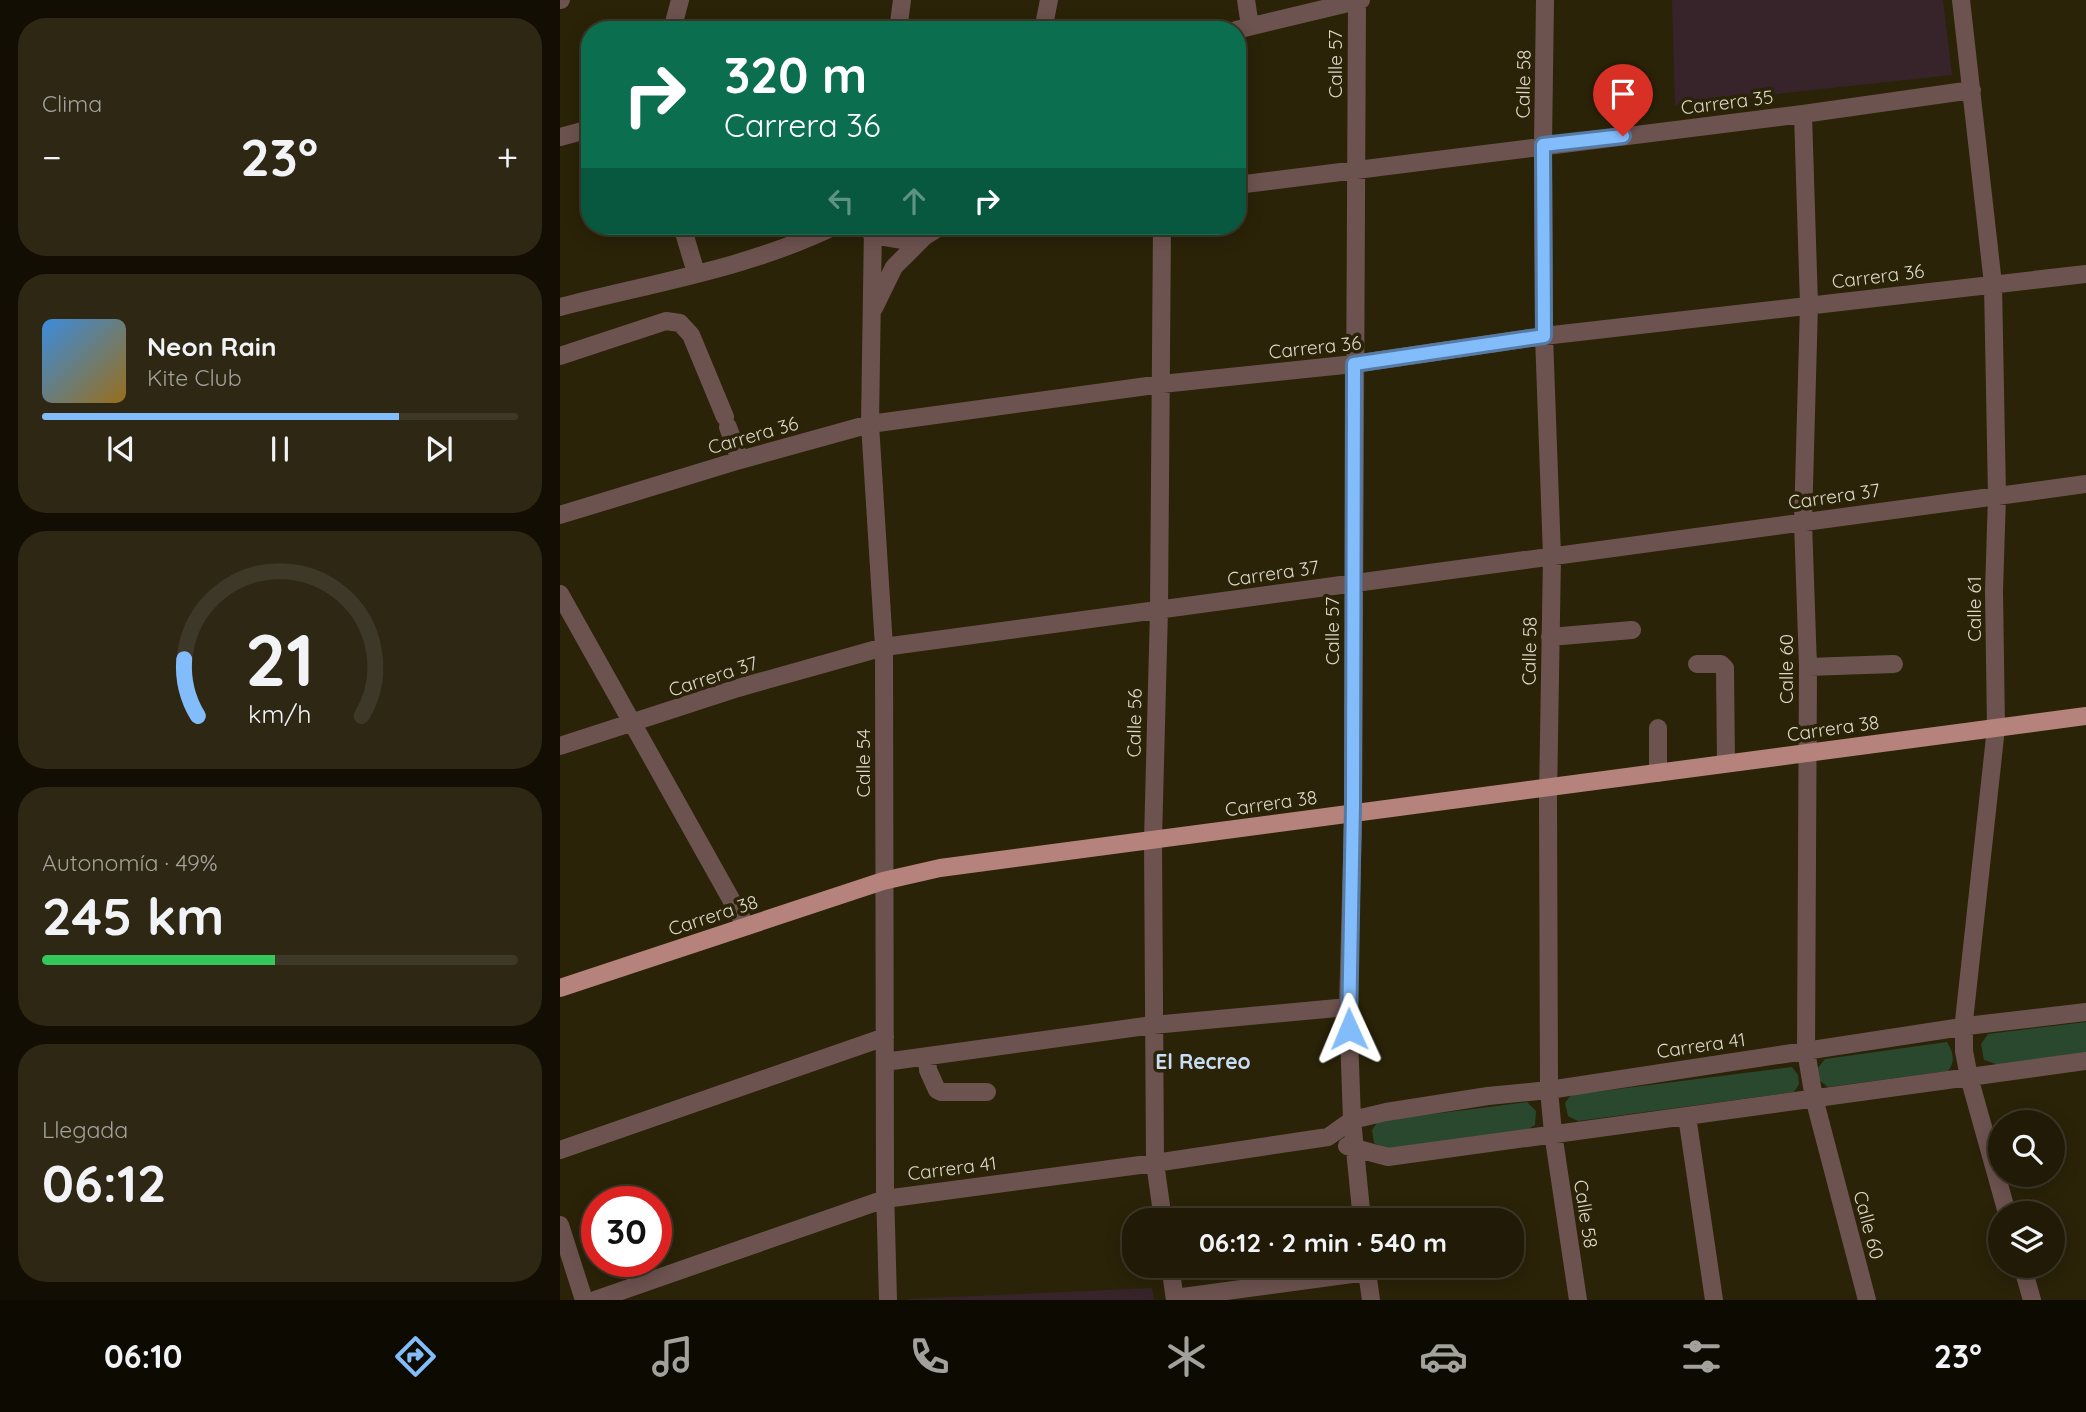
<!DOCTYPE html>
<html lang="es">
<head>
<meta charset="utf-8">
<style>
	body { margin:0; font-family:Quicksand,sans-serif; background:#2d2714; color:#f1f3f6; height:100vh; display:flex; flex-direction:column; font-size:26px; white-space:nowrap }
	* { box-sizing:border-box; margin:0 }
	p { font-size:23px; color:#a2a19b }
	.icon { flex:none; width:38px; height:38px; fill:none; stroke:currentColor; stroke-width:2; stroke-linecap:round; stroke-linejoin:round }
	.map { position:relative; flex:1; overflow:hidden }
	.panel { display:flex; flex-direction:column; gap:18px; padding:18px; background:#120e03; width:560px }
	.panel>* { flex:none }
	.guide { position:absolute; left:21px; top:21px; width:665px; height:214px; border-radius:28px; box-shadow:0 4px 18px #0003,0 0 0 2px #3d3828; background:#0b6e4f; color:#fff; overflow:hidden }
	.tools { position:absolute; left:1428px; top:1110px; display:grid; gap:14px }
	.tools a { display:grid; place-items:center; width:77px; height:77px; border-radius:50%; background:#201a06; box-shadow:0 4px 18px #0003,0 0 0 2px #3d3828; font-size:35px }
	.speed { position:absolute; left:21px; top:1186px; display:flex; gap:14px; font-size:35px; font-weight:700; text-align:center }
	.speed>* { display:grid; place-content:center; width:91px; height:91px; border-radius:50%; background:#201a06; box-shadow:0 4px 18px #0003,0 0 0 2px #3d3828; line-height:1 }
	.speed .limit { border:10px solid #d22; background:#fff; color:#111 }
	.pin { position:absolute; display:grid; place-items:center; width:60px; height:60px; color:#fff; margin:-72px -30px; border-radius:50% 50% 50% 0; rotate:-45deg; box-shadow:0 0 7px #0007 }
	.pin .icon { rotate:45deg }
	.me { position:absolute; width:77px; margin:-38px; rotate:359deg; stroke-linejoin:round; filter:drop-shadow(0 0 5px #0008) }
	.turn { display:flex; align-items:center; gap:24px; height:147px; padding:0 28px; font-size:32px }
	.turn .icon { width:91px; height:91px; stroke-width:2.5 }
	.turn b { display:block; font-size:49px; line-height:60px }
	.lanes { display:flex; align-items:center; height:66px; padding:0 28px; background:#0003; justify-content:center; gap:35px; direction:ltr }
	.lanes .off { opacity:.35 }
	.big { font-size:52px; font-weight:700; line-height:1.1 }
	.panel .card { flex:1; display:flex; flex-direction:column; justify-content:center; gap:10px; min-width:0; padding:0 24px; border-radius:28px; background:#2d2714 }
	.panel .dial { align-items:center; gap:0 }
	.dial svg { height:182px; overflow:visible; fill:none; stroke:#3d3828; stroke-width:7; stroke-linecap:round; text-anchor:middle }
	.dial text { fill:#f1f3f6; stroke:none }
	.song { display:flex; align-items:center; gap:21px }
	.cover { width:84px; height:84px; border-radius:10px; background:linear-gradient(135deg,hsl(210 70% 55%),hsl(40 70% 35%)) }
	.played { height:7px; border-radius:4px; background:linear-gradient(90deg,#83bcfb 75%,#3d3828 75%) }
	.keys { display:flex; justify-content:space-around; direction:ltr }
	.heat { display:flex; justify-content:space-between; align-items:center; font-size:38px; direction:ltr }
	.charge { height:10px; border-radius:5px; background:linear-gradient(90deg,#34c759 49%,#3d3828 0) }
	.trip { position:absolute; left:562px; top:1208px; width:402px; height:70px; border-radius:28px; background:#201a06; box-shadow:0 4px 18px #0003,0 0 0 2px #3d3828; font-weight:700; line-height:70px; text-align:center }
	.dock { display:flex; height:112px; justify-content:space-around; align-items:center; background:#0d0a02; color:#a2a19b }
	.dock .icon { width:49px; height:49px }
	.dock .selected { color:#83bcfb }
	.dock b { font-size:32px; color:#f1f3f6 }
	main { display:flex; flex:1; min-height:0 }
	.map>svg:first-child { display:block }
	.education { fill:#37242b }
	.green { fill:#2a482e }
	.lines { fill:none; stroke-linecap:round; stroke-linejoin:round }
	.minor { stroke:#6d5350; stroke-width:18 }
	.major { stroke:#b6837c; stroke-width:18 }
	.route-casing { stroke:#557aa3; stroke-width:18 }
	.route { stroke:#83bcfb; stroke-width:12 }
	.labels { text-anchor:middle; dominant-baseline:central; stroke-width:7; stroke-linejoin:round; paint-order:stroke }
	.street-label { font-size:19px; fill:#ddd9c9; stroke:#2a2308 }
	.neighbourhood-label { font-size:21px; font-weight:bold; fill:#c9def6; stroke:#2a2308 }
</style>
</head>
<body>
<main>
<section class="panel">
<div class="card"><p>Clima</p>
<div class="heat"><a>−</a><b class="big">23°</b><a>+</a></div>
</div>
<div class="card">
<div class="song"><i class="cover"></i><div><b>Neon Rain</b><p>Kite Club</p></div></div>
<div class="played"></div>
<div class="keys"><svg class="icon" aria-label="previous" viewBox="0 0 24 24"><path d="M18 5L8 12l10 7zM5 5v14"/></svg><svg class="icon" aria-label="pause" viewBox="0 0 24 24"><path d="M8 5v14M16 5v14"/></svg><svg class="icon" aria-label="next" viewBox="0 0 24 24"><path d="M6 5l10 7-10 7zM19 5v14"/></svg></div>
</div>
<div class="card dial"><svg viewBox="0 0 100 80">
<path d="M14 69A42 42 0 1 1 86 69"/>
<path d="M14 69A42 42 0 0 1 8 44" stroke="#83bcfb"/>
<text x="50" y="56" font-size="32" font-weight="700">21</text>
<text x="50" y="72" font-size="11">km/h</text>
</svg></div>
<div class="card"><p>Autonomía · 49%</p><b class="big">245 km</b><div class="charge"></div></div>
<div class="card"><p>Llegada</p><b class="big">06:12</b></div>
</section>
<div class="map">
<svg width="1526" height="1300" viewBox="0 0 1526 1300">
	<rect width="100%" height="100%" fill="#2a2308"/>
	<path class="education" d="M1112,0H1383L1392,75L1115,105Z
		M592,1288L594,1300H348V1299Z"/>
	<path class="green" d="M1526,1022V1054L1439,1065L1424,1060L1421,1044L1428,1034Z
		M1387,1042C1393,1052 1396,1061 1388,1071L1268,1087L1259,1080L1258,1068L1265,1059Z
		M1232,1067L1238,1075L1239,1084L1234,1092L1018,1121L1008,1116L1005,1103L1011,1095Z
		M967,1102L976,1111L975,1125L967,1130L828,1149L814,1143L812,1130L818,1121Z"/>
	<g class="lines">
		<path class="minor" d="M0,0H1
			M686,0L690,26
			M797,0L793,823L788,1007L792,1120L802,1220
			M985,0L983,145L984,336L992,556L988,798L989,1090L993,1133L1018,1300
			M1401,0L1433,284L1437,496L1434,591L1436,728L1404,1021V1051L1409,1077L1447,1213
			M112,30L120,0
			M338,30L342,0
			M483,30L489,0
			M676,30L801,0
			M1243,114L1249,305L1243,522L1248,667L1246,1051L1254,1098L1307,1300
			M0,137L30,129
			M677,185L1243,114L1412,90
			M122,226L136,273
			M313,226L310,424L324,647L325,1189L328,1300
			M602,226L599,610L593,840L595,1163L603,1220
			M312,235L343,240L365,236
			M0,307C92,283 189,268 275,226
			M314,308L334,267L365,236L381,226
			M0,356L106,321L120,323L131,335L165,417
			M168,427L180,460
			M0,515L180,460L310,424L602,384L794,364L984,336L1526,274
			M0,594L186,926
			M990,637L1072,630
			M1137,664H1161L1165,668L1166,763
			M1248,667L1334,664
			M0,746L178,688L324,647L1526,484
			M1098,773V728
			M367,1057L368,1070L377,1090L381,1092H427
			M325,1062L593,1025L788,1007
			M1127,1116L1154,1300
			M787,1146L828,1157L1526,1061
			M0,1150L325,1037
			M0,1225L24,1300
			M610,1265L615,1300
			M806,1265L811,1300
			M1462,1265L1472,1300
			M615,1298L807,1272
			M35,1300L325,1199L595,1163L768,1137L792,1120L826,1112L928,1096L989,1090L1415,1025L1526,1012"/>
		<path class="major" d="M0,988L323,881L380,868L1526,716"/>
	</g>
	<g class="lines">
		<g class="route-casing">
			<path id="route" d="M789,1029L793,804L794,364L984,336L983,145L1063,136"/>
		</g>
		<use href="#route" class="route"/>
	</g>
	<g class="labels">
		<g class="street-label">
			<text transform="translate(775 64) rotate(-90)">Calle 57</text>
			<text transform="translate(963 84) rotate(-89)">Calle 58</text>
			<text transform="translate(1167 102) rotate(-7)">Carrera 35</text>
			<text transform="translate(1318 276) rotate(-7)">Carrera 36</text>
			<text transform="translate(755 347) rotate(-6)">Carrera 36</text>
			<text transform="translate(193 435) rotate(-16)">Carrera 36</text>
			<text transform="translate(1274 496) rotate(-8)">Carrera 37</text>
			<text transform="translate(713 573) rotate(-8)">Carrera 37</text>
			<text transform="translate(1414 609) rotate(-90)">Calle 61</text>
			<text transform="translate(772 631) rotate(-90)">Calle 57</text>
			<text transform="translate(969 651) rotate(-89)">Calle 58</text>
			<text transform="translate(1226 669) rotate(-90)">Calle 60</text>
			<text transform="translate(153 676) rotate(-18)">Carrera 37</text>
			<text transform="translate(574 723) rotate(-89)">Calle 56</text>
			<text transform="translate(1273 728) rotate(-8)">Carrera 38</text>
			<text transform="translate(303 763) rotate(-90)">Calle 54</text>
			<text transform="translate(711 803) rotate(-8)">Carrera 38</text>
			<text transform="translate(153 915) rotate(-18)">Carrera 38</text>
			<text transform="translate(1141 1045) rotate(-8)">Carrera 41</text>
			<text transform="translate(392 1168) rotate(-7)">Carrera 41</text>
			<text transform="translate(1026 1214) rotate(81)">Calle 58</text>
			<text transform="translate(1309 1225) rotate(75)">Calle 60</text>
		</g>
		<g class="neighbourhood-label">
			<text x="643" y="1061">El Recreo</text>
		</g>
	</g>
</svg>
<div class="tools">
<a><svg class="icon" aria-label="search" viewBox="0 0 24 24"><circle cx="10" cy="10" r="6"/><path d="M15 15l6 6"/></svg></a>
<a><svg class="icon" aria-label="layers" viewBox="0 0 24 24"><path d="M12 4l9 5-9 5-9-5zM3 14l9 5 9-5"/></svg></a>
</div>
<div class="speed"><div class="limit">30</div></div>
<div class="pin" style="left:1063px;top:136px;background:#d93025"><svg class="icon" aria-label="arrive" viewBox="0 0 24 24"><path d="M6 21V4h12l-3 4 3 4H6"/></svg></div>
<svg class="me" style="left:789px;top:1029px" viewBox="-20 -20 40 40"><path d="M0-17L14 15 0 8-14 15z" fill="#83bcfb" stroke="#fff" stroke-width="4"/></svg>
<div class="trip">06:12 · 2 min · 540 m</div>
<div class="guide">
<div class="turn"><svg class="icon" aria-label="right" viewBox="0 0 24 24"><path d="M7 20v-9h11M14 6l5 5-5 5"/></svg><div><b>320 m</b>Carrera 36</div></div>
<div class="lanes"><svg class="icon off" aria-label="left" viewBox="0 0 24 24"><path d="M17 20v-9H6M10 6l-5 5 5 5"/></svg><svg class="icon off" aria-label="ahead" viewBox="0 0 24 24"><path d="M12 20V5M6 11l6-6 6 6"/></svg><svg class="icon" aria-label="right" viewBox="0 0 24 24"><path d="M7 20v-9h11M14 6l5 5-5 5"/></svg></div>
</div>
</div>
</main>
<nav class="dock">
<b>06:10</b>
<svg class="icon selected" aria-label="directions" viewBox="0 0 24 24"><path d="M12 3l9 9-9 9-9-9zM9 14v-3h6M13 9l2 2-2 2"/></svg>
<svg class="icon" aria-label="music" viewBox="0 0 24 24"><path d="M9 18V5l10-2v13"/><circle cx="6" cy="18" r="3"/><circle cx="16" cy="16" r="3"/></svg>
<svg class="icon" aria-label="phone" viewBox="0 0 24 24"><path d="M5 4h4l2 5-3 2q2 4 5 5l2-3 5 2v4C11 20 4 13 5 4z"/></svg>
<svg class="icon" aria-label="climate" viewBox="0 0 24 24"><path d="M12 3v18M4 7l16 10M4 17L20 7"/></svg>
<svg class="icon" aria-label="car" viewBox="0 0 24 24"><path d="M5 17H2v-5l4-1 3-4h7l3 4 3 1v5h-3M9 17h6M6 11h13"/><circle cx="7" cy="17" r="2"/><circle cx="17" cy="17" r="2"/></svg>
<svg class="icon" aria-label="filters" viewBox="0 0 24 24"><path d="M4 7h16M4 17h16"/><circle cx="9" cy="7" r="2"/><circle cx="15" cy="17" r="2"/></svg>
<b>23°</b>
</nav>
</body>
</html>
